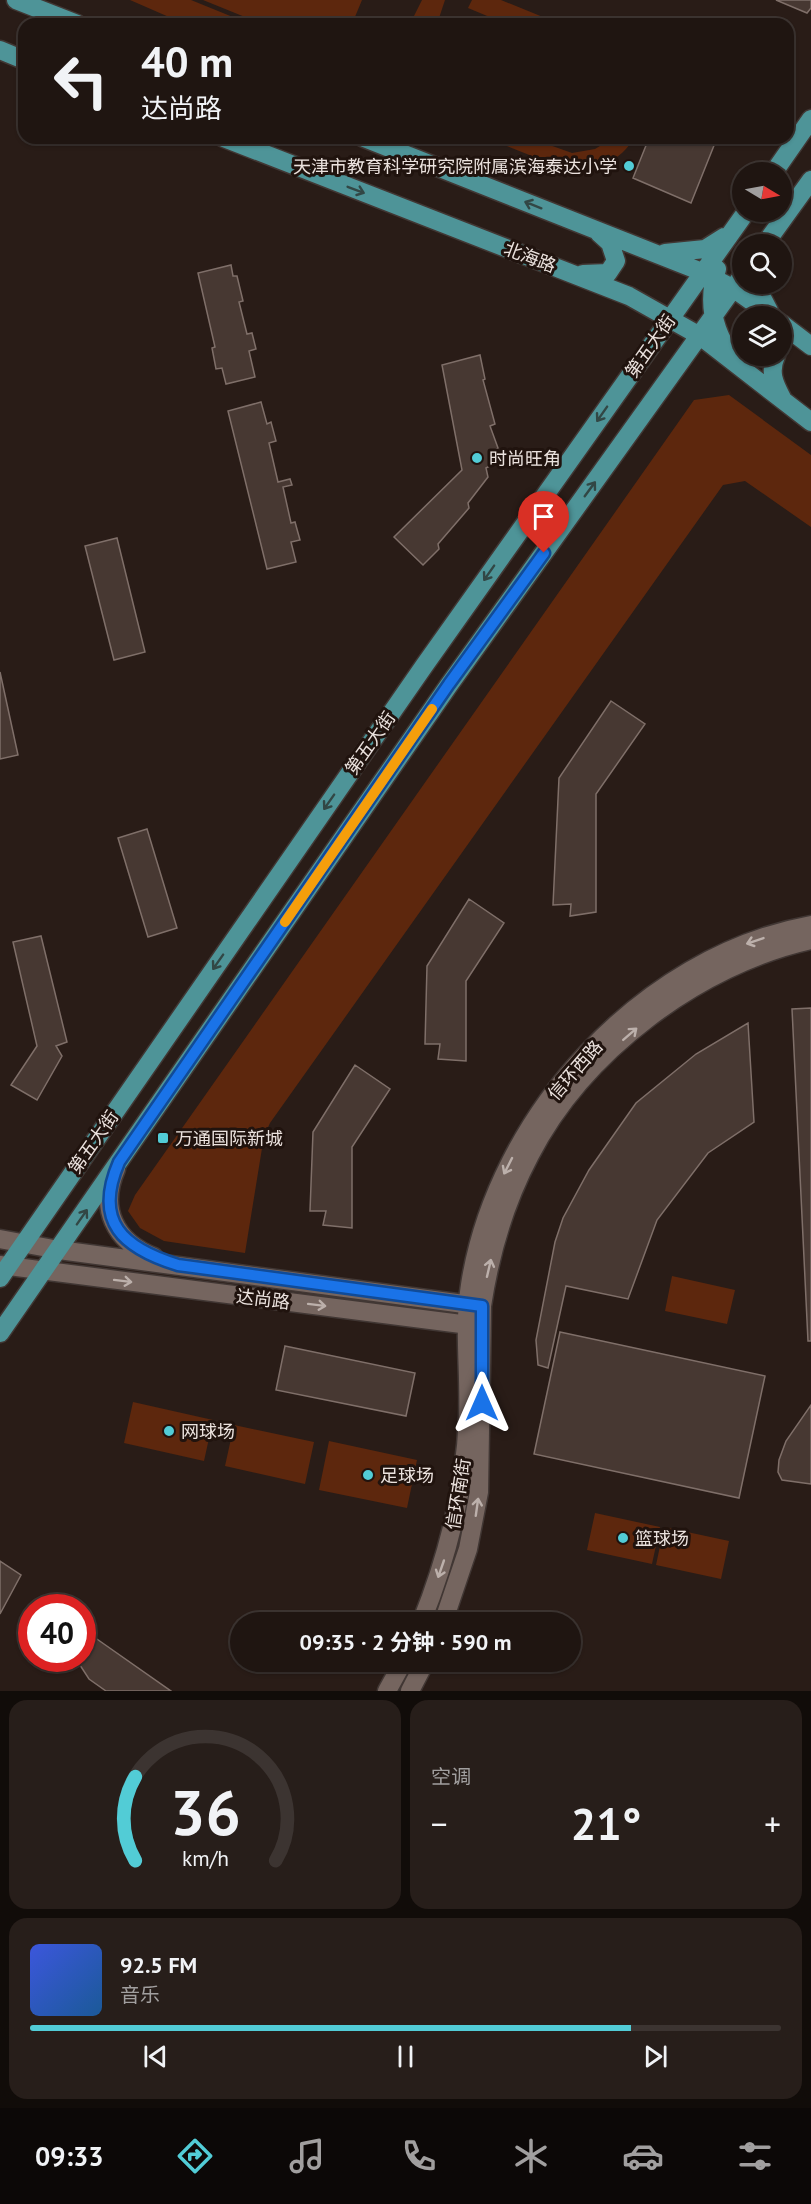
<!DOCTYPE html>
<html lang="zh">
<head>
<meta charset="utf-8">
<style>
	body { margin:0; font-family:"PT Sans","Noto Sans SC",sans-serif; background:#271e1a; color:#f1f3f6; height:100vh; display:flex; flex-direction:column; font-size:22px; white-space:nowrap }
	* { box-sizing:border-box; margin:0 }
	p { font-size:20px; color:#a19f9f }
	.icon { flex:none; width:33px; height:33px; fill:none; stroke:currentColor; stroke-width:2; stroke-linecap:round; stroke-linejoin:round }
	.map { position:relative; height:1691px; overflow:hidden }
	.drawer { display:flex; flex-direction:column; gap:9px; padding:9px; background:#110c09; flex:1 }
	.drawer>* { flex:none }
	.top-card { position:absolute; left:18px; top:18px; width:776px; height:126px; border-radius:18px; box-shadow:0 2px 4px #0004,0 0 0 2px #3c3431; background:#1f1511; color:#f1f3f6; overflow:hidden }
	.needle { width:39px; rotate:100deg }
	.buttons { position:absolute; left:732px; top:162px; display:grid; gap:12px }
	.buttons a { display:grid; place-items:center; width:60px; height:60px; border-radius:50%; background:#1f1511; box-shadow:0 2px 4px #0004,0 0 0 2px #3c3431; font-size:30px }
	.speed { position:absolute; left:18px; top:1594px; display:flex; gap:12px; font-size:30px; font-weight:700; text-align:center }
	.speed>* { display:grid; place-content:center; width:78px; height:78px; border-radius:50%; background:#1f1511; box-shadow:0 2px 4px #0004,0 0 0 2px #3c3431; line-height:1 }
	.speed .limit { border:9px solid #d22; background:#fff; color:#111 }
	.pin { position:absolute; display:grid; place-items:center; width:51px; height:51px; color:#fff; margin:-62px -26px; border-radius:50% 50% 50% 0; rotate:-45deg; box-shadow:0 0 6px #0007 }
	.pin .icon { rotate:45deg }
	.me { position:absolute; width:66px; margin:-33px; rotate:0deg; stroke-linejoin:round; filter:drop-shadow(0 0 4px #0008) }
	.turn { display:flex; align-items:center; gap:21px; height:126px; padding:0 24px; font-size:27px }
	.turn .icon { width:78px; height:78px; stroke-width:2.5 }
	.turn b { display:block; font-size:42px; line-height:51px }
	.big { font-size:45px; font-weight:700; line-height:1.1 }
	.drawer .widget { flex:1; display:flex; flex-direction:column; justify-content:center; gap:9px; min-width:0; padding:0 21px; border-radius:18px; background:#271e1a }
	.drawer .dial { align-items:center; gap:0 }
	.dial svg { height:156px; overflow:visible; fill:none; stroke:#3c3431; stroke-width:7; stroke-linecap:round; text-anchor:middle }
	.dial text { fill:#f1f3f6; stroke:none }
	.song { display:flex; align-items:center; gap:18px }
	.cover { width:72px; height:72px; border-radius:9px; background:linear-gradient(135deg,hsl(230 70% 55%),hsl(210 70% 35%)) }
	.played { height:6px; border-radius:3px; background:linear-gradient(90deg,#52ccd6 80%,#3c3431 80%) }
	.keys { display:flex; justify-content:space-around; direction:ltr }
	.heat { display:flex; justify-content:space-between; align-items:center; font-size:33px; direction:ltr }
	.drawer .tiles { flex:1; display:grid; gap:9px; grid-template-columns:1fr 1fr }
	.widget:last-child { grid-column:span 2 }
	.trip { position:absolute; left:230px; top:1612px; width:351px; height:60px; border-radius:30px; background:#1f1511; box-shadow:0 2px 4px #0004,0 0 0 2px #3c3431; font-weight:700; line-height:60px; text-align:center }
	.menu { display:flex; height:96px; justify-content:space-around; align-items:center; background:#0c0807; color:#a19f9f }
	.menu .icon { width:42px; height:42px }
	.menu .current { color:#52ccd6 }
	.menu b { font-size:27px; color:#f1f3f6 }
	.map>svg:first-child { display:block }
	.green { fill:#5d270d }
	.building { fill:#473832; stroke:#7f6f69; stroke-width:1.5 }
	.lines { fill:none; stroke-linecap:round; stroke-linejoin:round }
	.minor-casing { stroke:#413734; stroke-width:21 }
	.major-casing { stroke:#413734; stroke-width:21 }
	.minor { stroke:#75655f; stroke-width:18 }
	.major { stroke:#4e9498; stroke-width:18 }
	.oneway { stroke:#324745 }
	.oneway2 { stroke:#bcb0ab }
	.route-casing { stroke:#114b97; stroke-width:15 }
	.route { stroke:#1a73e8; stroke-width:10 }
	.slow { stroke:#f59e0b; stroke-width:10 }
	.poi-dot { fill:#52ccd6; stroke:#20130e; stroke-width:2 }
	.labels { text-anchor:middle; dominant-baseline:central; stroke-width:6; stroke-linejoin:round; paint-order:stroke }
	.poi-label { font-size:18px; fill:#ebe2de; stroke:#20130e; text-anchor:start }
	.street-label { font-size:18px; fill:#ebe2de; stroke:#20130e }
</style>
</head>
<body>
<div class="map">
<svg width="811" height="1691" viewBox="0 0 811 1691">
	<rect width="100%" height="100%" fill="#291c17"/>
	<path class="green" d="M130,0H191L250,24H185Z
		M203,0H362L352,24H262Z
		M422,0H445L437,24H410Z
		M472,0H501L560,24H484L492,18L468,8Z
		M487,138H530L572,153L595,149L613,138H634C619,163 594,172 567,170Z
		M729,395L811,455V527L745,481L723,485L270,1123L264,1136L245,1253L164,1241L140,1228L128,1211L135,1195L694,400Z
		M672,1276L735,1290L727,1324L665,1311Z
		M133,1402L213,1420L204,1461L124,1443Z
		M234,1425L314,1442L305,1484L225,1466Z
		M329,1441L417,1460L407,1508L319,1490Z
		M595,1513L660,1527L652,1564L587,1550Z
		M664,1527L729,1541L721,1579L656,1565Z"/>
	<path class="building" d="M776,0H811V8L807,13Z
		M649,138H717L691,203L633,178Z
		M231,265L233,276H237L243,301L239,302L247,334L252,333L256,349L249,351L255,377L226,384L222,368L216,369L212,348L215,347L198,273Z
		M480,355L485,379L483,380L495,424L490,426L498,448L492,452L496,463L486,468L488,477L468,503L469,508L438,544L439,549L423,565L394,537L462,470L442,365Z
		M261,402L267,424L271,422L276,441L269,443L278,482L290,479L292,485L283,487L291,523L295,522L300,540L291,542L296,562L267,569L228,411Z
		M117,538L145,652L114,660L85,546Z
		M0,672L18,755L0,759Z
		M611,701L645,724L596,794V912L570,916L571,904L553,905L559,778Z
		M147,829L177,928L148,937L118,838Z
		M469,899L504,923L466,981V1061L438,1059L440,1044H425L427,966Z
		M41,936L67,1042L56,1046L62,1056L37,1100L11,1085L37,1046L13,942Z
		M811,1008V1341H808L792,1009Z
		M748,1023L754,1122L708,1153L657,1220L628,1299L566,1286L548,1368L538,1365L536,1340L555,1242L563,1218L589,1170L636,1103L696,1054Z
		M355,1065L390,1089L352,1147V1228L323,1225L326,1211H310L313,1132Z
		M560,1332L765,1376L739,1498L534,1454Z
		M285,1346L415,1373L406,1416L276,1390Z
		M811,1405V1484L782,1480L778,1472L779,1460L786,1441Z
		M0,1561L21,1575L0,1614Z
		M84,1630L171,1691H106L89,1679L76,1659H82Z"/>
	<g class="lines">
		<g class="minor-casing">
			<path id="minor" d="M116,1169C99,1208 114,1241 154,1257
				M0,1239L59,1250L479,1306
				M0,1265L477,1326
				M421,1623C448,1556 465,1489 468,1417C470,1373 463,1329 470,1285C496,1117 641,956 811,925
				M443,1623L468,1549L479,1492L482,1306C490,1253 505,1202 530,1155C583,1052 698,965 811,940
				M387,1691L403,1662
				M410,1691L425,1662"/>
		</g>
		<g class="major-casing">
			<path id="major" d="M16,0L77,24
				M0,50L24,60
				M224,138L629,296L700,336L811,422
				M364,138L702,272L734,289L772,316
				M774,172L811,119
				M765,244L811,180
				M665,253L705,249L724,237
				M717,269C707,301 712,329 732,356
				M583,274L608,273L616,261L610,243L599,233
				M755,284L769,311
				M782,324L811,346
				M776,356C769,372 774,383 782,398
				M0,1278L424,666L746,212
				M0,1333L449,685L742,276"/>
		</g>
		<use href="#minor" class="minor"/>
		<use href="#major" class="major"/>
	</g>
	<defs><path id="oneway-shaft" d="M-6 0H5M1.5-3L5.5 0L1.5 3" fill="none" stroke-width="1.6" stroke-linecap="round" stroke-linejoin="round" transform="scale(1.5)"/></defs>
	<g class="oneway">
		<use href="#oneway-shaft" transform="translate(356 190) rotate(21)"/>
		<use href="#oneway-shaft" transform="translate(533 205) rotate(-158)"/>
		<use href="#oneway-shaft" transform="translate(602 414) rotate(125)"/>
		<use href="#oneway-shaft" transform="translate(590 489) rotate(-54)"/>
		<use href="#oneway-shaft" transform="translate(489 573) rotate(125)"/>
		<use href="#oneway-shaft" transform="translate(329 802) rotate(125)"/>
		<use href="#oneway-shaft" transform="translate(218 962) rotate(125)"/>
		<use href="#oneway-shaft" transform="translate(82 1217) rotate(-55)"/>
	</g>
	<g class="oneway2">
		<use href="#oneway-shaft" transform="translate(755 941) rotate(161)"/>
		<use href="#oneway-shaft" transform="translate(630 1034) rotate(-41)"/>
		<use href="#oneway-shaft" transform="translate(508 1166) rotate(117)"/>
		<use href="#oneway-shaft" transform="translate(489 1268) rotate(-77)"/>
		<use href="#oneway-shaft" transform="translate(123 1281) rotate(7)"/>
		<use href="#oneway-shaft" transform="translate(317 1305) rotate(7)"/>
		<use href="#oneway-shaft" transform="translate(477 1507) rotate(-82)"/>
		<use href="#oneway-shaft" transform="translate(441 1569) rotate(109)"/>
	</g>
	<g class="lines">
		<g class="route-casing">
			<path id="route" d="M482,1403V1306L178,1265C123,1248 93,1222 119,1162L449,684L544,553"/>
		</g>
		<use href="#route" class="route"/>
		<path class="slow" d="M285,922L432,709"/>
	</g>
	<g class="poi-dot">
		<circle cx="629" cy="166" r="6"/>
		<circle cx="477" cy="458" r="6"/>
		<rect x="157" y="1132" width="12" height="12" rx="3"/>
		<circle cx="169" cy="1431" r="6"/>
		<circle cx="368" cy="1475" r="6"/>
		<circle cx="623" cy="1538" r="6"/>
	</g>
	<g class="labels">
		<g class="poi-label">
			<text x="617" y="166" text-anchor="end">天津市教育科学研究院附属滨海泰达小学</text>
			<text x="489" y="458">时尚旺角</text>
			<text x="175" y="1138">万通国际新城</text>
			<text x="181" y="1431">网球场</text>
			<text x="380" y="1475">足球场</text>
			<text x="635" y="1538">篮球场</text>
		</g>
		<g class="street-label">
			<text transform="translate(530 257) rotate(21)">北海路</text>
			<text transform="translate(650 346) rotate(-55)">第五大街</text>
			<text transform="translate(370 743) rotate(-55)">第五大街</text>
			<text transform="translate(575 1070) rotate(-49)">信环西路</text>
			<text transform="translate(93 1142) rotate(-55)">第五大街</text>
			<text transform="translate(263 1299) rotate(7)">达尚路</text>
			<text transform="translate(458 1494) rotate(-81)">信环南街</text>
		</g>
	</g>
</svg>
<div class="buttons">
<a><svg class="needle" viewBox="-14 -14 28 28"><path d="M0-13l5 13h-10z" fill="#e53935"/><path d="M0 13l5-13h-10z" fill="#a19f9f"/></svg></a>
<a><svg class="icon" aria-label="search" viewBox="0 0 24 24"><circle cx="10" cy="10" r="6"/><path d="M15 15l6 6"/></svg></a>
<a><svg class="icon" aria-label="layers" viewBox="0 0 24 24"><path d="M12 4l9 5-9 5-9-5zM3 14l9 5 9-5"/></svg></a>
</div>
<div class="speed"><div class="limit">40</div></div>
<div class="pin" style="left:544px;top:553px;background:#d93025"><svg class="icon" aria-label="arrive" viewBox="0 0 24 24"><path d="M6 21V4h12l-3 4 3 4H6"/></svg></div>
<svg class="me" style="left:482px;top:1403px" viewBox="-20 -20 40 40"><path d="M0-17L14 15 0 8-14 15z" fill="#1a73e8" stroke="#fff" stroke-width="4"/></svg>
<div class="trip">09:35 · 2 分钟 · 590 m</div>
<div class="top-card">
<div class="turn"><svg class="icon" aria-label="left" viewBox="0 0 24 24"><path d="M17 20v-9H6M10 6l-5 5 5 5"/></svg><div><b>40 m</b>达尚路</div></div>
</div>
</div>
<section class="drawer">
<div class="tiles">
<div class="widget dial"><svg viewBox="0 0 100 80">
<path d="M14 69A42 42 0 1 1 86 69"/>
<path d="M14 69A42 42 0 0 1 14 26" stroke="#52ccd6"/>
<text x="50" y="56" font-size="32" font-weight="700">36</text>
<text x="50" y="72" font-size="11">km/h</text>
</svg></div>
<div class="widget"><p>空调</p>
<div class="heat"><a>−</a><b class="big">21°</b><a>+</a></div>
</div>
<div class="widget">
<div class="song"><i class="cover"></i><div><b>92.5 FM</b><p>音乐</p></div></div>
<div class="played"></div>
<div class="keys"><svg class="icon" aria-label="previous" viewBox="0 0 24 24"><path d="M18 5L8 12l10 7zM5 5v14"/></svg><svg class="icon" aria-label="pause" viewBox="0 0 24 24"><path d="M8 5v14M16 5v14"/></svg><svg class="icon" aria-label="next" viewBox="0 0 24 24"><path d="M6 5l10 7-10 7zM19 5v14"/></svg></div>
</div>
</div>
</section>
<nav class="menu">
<b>09:33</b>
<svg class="icon current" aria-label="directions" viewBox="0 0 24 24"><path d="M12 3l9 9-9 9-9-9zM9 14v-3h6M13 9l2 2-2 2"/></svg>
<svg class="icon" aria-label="music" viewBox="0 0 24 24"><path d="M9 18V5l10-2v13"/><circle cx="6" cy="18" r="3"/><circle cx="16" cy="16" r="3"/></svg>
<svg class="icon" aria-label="phone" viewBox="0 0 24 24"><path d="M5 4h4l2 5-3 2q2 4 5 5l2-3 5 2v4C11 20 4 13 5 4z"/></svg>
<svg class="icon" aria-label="climate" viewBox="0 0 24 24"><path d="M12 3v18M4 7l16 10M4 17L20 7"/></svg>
<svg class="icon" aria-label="car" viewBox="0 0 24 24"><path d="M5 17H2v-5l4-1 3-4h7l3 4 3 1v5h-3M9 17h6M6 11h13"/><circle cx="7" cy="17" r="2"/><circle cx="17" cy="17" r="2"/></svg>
<svg class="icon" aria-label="filters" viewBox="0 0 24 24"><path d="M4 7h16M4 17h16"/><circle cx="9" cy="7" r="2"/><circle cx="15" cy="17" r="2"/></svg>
</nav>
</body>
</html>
